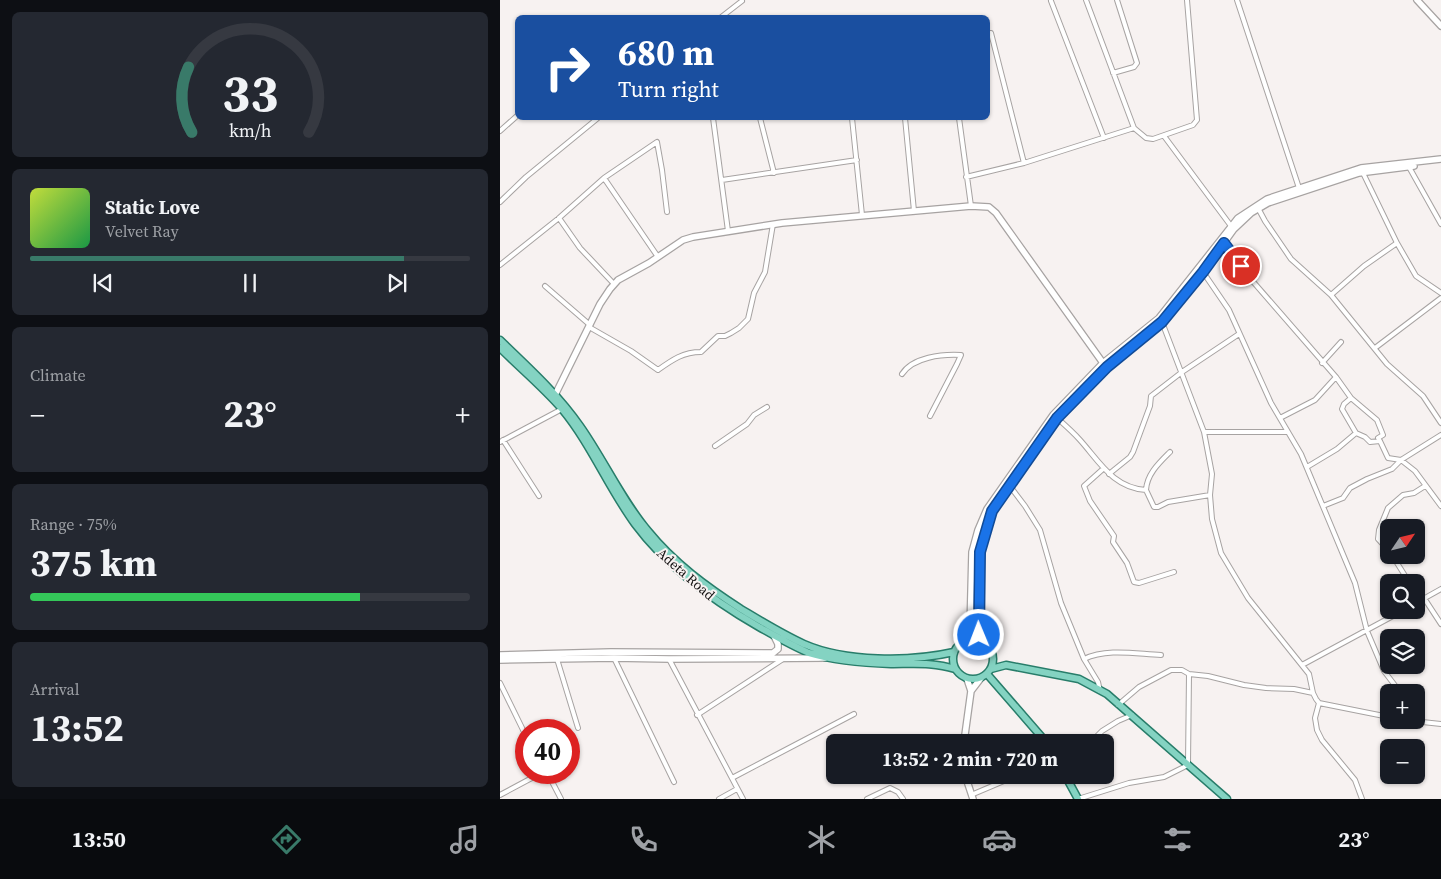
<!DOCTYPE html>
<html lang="en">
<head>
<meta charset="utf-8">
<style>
	body { margin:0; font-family:"Source Serif 4",serif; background:#242831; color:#f1f3f6; height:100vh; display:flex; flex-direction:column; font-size:19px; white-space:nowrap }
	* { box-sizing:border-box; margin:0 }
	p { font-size:16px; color:#9ea1a6 }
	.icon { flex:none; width:28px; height:28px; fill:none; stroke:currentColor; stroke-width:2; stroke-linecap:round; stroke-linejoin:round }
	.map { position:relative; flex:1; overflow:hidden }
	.panel { display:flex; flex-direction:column; gap:12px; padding:12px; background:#0d0f14; width:500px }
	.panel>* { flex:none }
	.hud { position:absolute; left:15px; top:15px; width:475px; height:105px; border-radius:8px; box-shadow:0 1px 4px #0004; background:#1a4fa0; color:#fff; overflow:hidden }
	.needle { width:32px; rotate:55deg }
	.tools { position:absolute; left:880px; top:519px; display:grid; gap:10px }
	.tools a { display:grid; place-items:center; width:45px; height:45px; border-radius:8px; background:#171b24; box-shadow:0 1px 4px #0004; font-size:25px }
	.speed { position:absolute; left:15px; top:719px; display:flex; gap:10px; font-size:25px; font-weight:700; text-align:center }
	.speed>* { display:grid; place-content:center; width:65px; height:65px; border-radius:50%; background:#171b24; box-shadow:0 1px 4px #0004; line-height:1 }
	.speed .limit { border:8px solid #d22; background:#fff; color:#111 }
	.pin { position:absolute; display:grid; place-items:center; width:42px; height:42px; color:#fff; margin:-21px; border:2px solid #fff; border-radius:50%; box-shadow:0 1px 5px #0007 }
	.me { position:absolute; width:55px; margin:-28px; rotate:359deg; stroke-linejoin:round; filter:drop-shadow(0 0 4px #0008) }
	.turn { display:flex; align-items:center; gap:18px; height:105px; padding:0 20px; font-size:22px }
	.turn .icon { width:65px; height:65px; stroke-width:2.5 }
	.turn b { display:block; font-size:35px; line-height:42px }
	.big { font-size:38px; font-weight:700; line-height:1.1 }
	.panel .card { flex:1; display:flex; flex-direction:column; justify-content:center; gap:8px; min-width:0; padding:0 18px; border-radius:8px; background:#242831 }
	.panel .dial { align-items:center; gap:0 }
	.dial svg { height:130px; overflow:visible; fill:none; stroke:#363941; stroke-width:7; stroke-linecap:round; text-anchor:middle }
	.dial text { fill:#f1f3f6; stroke:none }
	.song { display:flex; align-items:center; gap:15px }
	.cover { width:60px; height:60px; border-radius:8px; background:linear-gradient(135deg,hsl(70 70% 55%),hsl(140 70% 35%)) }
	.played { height:5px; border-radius:2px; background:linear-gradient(90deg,#397a69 85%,#363941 85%) }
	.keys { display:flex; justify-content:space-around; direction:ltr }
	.heat { display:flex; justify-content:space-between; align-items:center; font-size:28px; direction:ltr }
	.charge { height:8px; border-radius:4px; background:linear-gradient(90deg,#34c759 75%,#363941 0) }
	.trip { position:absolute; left:326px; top:734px; width:288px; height:50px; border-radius:8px; background:#171b24; box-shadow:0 1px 4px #0004; font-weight:700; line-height:50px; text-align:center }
	.tabs { display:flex; height:80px; justify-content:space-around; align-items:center; background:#090b0e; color:#9ea1a6 }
	.tabs .icon { width:35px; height:35px }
	.tabs .active { color:#397a69 }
	.tabs b { font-size:22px; color:#f1f3f6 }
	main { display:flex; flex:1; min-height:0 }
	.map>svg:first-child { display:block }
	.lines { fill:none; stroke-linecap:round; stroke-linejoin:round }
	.street-casing { stroke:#a7a3a2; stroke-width:6 }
	.secondary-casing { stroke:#a7a3a2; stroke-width:8 }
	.primary-casing { stroke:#287d6a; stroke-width:9 }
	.street { stroke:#fff; stroke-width:4 }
	.secondary { stroke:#fff; stroke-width:5.5 }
	.primary { stroke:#84d3c2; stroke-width:6 }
	.route-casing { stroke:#114b97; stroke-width:12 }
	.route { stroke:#1a73e8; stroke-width:9 }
	.labels { text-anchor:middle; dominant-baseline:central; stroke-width:4; stroke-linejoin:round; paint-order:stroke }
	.street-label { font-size:14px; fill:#161414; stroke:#f7f2f1 }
</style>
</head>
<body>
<main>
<section class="panel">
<div class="card dial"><svg viewBox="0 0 100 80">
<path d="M14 69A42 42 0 1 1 86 69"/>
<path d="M14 69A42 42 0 0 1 12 29" stroke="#397a69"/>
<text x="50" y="56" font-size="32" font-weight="700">33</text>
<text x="50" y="72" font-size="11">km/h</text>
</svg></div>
<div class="card">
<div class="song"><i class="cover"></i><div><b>Static Love</b><p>Velvet Ray</p></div></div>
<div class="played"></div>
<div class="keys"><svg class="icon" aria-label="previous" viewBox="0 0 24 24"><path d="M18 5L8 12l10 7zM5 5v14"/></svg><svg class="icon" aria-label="pause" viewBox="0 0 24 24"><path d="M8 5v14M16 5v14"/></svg><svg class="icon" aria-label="next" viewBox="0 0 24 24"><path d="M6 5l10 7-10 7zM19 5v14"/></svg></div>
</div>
<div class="card"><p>Climate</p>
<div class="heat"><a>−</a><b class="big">23°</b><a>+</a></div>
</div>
<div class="card"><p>Range · 75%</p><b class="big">375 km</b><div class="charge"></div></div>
<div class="card"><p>Arrival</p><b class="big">13:52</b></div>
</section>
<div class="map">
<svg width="941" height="799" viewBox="0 0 941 799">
	<rect width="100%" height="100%" fill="#f7f2f1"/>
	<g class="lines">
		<g class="street-casing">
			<path id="street" d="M586,0L634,128L646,138L653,139L693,125L697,120L687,0
				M737,0L799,188
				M551,1L604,138
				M220,18L242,1
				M491,33L524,163
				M613,73L634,67L637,63L617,0
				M213,118L228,231
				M260,118L274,173
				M352,118L362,215
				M405,118L414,211
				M459,118L471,206
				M0,131L18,115
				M664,136L731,226
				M909,167L941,224
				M466,177L524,163L634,128
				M104,178L158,257
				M222,180L357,160
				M0,202L26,177L98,118
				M758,208L765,221L791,259L831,295L887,364L923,396L941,423
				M59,218L80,248L114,284
				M724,243L749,277L836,377L851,398L844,404L842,409L856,433L865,437L870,442L880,441L888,458L901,460L915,471L941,506
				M897,243L916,276L941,293
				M0,265L59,218L104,178L157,142L162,170L167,212
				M703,272L729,310L771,403L801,454L855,583L867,631L884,671L900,692
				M45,286L90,325
				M831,295L864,266L897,243L863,173
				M662,322L704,432L712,474L710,495L712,519L721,553L748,598L809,674L813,693
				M89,327L131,351L158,370C172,360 183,352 201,352L218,336H225L231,333L239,328L248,319L254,293L265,272L273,224
				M875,348L941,298
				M822,363L841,342
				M402,374C413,357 442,354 461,355L457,364L430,416
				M851,398L877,420L883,435L878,438L880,441
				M557,418C565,425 573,432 580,440C599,461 613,488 646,490L654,507H658L668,502L710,495
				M780,418L815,400L836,377
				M704,432H788
				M3,440L39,496
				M0,442L62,409
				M215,446L247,424L254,415L267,407
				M807,467L837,449L856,433
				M603,469L584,486L590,501L614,536L613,542L627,563L634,582L639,583L674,572
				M609,474L630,457L633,452L650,406L651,396L682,372L739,334
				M509,485L525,506L540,530L561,603L584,659L598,682L600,691
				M646,490C647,474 659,463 670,452
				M823,506L843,498L850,488L867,479L892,469L901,460L941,435
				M889,551L878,539L879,530L888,508L903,495L914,493L925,486
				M892,555L909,582
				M916,593L921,600
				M924,598L941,624
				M916,603L941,589
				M114,658L174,782
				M57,659L78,728
				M169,659L243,799
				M584,659C607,648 636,654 661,655
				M802,665L904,610
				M0,683L26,736
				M819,703L889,717
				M618,705L639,687L671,670H682L689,674L708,676L744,685L766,688L794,689L813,693L816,699L819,703L815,718L817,730L822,740L855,780L862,799
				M197,715L283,659
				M904,720L941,724
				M591,742L602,731L618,721L632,715
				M47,772L61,799
				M232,778L354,714
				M0,795L43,772
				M471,795L518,775
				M219,799L237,789
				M367,799L390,788L398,792L403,799
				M578,799L629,783L664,777L688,765L689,674"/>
		</g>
		<g class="secondary-casing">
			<path id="secondary" d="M917,0L941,26
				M55,395L100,304L110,289L118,280L149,263L183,240L193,237L282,223L471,206L489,207L496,213L603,363
				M467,640L470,630L472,552L478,530L487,509L553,415L603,363L659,318L738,218L767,199L861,168L941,159
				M484,642L479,635L478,628L480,552L492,511L509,485L557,418L607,367L662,322L703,272L734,229L751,213L768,203L859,173L914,166
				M0,655L111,652L273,653L278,649V644L274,636
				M0,660L114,658L169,659L325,658
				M471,691L481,678
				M464,742L471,691L467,679
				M465,775L473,799"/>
		</g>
		<g class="primary-casing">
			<path id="primary" d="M0,340C28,367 58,394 80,426C104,460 121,499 148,531C174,563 207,587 241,609C261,621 282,634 304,644C345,662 410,662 454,652
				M0,348C20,368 43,387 62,409C91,444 108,487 135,524C167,567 212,600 259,627C275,636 292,646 309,653C336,661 364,663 391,664C413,664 434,662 455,669
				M453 659a20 20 0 1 1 40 0a20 20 0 1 1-40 0Z
				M491,669L506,665L579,679L607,694L727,799
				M487,674L546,742
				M565,775L578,799"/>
		</g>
		<use href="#street" class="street"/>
		<use href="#secondary" class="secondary"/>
		<use href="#primary" class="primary"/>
	</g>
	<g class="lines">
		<g class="route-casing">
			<path id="route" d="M479,635L480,552L492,511L557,418L607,367L662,322L703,272L724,243L741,266"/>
		</g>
		<use href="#route" class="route"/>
	</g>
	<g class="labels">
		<g class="street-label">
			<text transform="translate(186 574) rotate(41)">Adeta Road</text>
		</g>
	</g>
</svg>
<div class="tools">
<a><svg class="needle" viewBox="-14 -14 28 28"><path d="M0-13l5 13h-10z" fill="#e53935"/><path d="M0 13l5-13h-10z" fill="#9ea1a6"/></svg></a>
<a><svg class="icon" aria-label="search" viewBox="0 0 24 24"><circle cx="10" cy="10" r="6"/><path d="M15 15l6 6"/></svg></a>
<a><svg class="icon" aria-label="layers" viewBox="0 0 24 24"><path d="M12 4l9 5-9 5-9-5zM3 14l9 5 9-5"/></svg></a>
<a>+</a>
<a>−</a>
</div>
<div class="speed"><div class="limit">40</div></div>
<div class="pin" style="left:741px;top:266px;background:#d93025"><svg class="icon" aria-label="arrive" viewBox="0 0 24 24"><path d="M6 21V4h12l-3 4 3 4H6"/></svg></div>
<svg class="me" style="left:479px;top:635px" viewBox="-20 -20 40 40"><circle r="17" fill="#1a73e8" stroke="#fff" stroke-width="3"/><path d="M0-11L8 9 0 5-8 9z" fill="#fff"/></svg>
<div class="trip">13:52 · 2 min · 720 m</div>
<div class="hud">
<div class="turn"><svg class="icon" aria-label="right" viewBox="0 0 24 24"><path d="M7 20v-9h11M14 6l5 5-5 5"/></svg><div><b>680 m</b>Turn right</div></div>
</div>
</div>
</main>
<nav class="tabs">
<b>13:50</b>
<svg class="icon active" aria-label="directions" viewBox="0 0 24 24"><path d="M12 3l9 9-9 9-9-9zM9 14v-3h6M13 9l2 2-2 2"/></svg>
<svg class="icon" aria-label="music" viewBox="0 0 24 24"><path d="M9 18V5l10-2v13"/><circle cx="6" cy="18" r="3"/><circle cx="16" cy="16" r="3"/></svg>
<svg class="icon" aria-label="phone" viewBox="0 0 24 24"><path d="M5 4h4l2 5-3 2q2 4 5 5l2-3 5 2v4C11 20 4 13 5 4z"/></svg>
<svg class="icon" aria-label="climate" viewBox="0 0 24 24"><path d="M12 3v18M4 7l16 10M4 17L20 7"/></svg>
<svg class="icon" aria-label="car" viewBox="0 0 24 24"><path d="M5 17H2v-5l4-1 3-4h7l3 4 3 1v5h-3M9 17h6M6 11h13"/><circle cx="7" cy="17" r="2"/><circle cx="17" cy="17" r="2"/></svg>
<svg class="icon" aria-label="filters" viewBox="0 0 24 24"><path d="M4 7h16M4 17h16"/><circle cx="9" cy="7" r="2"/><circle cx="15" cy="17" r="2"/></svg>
<b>23°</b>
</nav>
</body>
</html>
